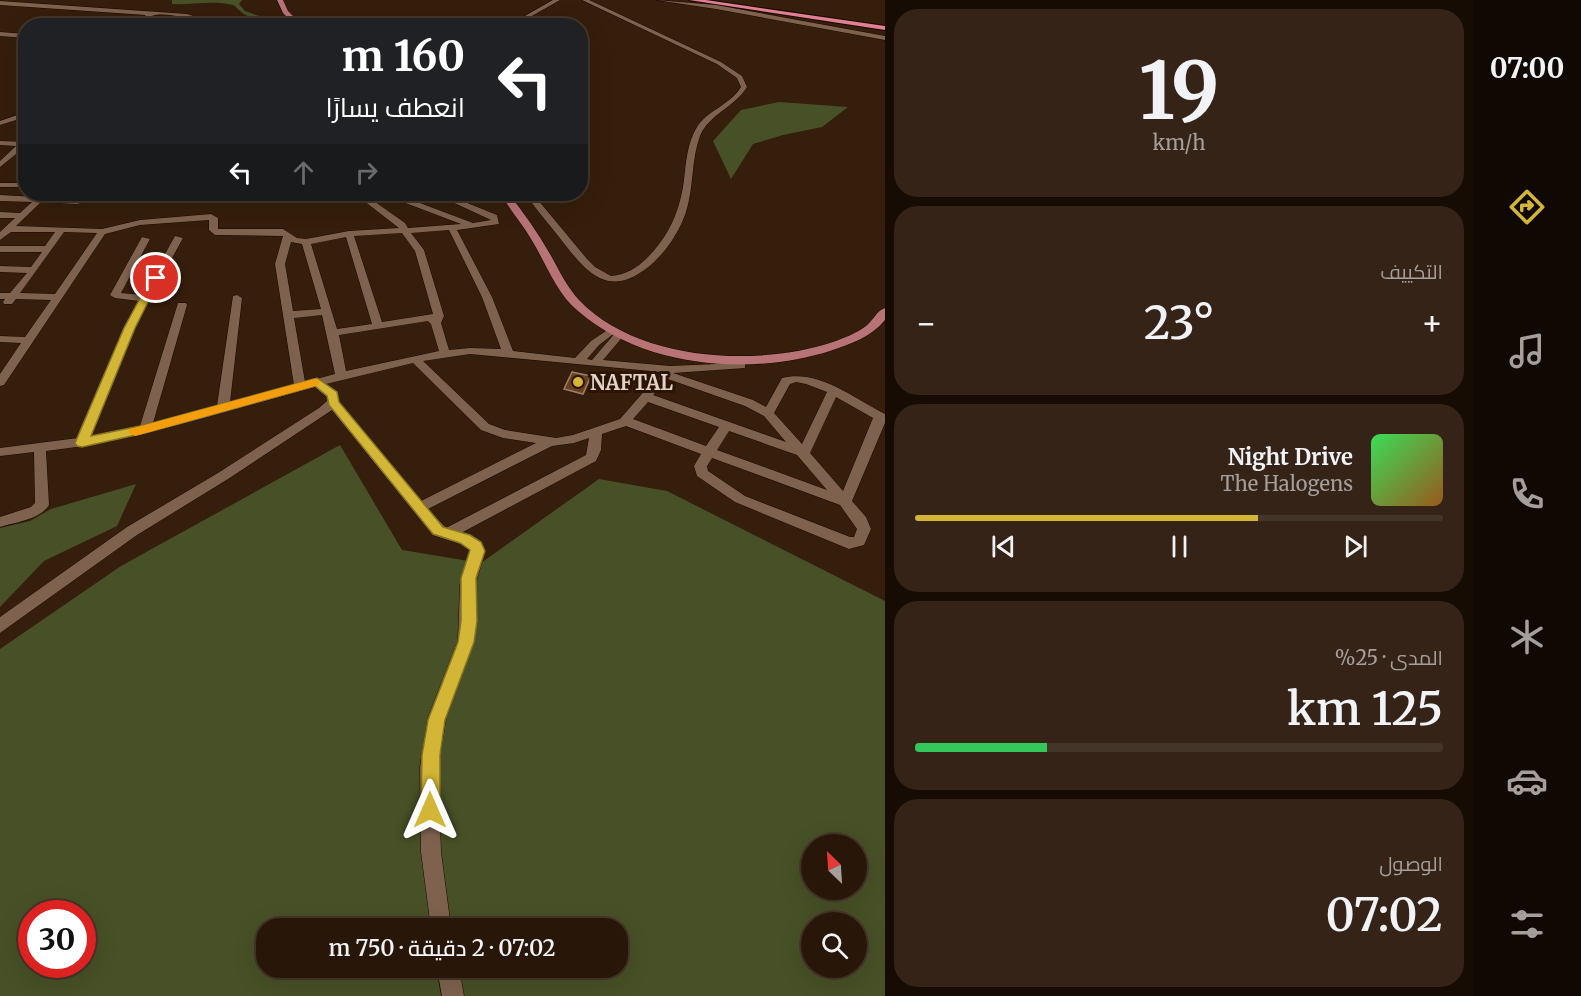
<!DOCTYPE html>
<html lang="ar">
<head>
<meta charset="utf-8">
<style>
	body { margin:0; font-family:Merriweather,Cairo,serif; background:#342316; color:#f1f3f6; direction:rtl; height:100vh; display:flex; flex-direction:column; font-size:22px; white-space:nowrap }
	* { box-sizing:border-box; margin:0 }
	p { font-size:20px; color:#a59f9c }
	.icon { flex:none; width:33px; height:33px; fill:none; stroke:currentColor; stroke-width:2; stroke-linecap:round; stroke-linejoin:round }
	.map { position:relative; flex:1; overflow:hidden; direction:ltr }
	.panel { display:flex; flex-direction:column; gap:9px; padding:9px; background:#160c04; width:588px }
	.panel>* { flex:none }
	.top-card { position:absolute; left:18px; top:18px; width:570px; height:183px; border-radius:24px; box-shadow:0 6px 24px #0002,0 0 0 2px #443529; direction:rtl; background:#202124; color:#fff; overflow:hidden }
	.needle { width:39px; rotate:335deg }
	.fabs { position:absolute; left:801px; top:834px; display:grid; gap:12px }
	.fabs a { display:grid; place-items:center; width:66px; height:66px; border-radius:50%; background:#281608; box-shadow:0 6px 24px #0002,0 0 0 2px #443529; font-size:30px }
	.speed { position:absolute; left:18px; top:900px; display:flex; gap:12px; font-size:30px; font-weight:700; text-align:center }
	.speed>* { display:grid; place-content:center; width:78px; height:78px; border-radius:50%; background:#281608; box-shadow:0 6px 24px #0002,0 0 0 2px #443529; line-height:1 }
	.speed .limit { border:9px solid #d22; background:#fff; color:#111 }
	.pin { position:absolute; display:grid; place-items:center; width:51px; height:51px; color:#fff; margin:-26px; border:3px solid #fff; border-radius:50%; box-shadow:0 2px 6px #0007 }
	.me { position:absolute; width:66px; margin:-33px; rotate:0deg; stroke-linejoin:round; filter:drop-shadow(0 0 4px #0008) }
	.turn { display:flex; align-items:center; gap:21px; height:126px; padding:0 24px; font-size:27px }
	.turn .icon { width:78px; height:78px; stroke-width:2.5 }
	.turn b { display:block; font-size:42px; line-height:51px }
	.lanes { display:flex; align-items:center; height:57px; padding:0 24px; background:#0003; justify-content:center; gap:30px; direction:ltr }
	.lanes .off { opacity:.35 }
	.big { font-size:45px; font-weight:600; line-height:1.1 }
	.panel .card { flex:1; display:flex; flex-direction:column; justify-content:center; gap:9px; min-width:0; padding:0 21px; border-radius:24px; background:#342316 }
	.panel .dial { align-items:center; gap:0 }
	.dial b { font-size:78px; line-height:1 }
	.song { display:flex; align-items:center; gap:18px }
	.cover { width:72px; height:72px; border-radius:9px; background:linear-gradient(135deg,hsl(130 70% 55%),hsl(30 70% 35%)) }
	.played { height:6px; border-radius:3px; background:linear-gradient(90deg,#d3b635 65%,#443529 65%) }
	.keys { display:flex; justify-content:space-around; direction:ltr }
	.heat { display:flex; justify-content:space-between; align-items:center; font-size:33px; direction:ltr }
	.charge { height:9px; border-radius:4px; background:linear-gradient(90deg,#34c759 25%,#443529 0) }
	.trip { position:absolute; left:256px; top:918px; width:372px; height:60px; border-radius:24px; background:#281608; box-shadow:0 6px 24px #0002,0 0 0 2px #443529; font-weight:600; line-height:60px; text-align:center; direction:rtl }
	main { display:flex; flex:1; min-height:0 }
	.dock { display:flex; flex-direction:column; width:108px; justify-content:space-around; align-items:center; background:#100903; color:#a59f9c }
	.dock .icon { width:42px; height:42px }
	.dock .active { color:#d3b635 }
	.dock b { font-size:27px; color:#f1f3f6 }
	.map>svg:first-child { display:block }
	.green { fill:#485027; fill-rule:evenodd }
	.building { fill:#6c401e; stroke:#9c7f6a; stroke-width:1.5 }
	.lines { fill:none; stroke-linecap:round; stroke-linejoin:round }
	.minor-casing { stroke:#1c0700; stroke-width:1 }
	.major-casing { stroke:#1c0700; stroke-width:1 }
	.highway-casing { stroke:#1c0700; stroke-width:2 }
	.minor { fill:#7e624e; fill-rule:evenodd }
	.major { fill:#b87377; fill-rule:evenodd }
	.highway { fill:#de7f92; fill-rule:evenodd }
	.route { fill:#d3b635; stroke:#897622; stroke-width:1.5 }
	.slow { fill:#f59e0b }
	.poi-dot { fill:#d3b635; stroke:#2b1403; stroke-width:2 }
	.labels { text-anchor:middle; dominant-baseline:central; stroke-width:6; stroke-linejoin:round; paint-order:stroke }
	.poi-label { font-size:20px; font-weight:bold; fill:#e2d2c7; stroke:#2b1403; text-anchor:start }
</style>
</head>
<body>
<main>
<nav class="dock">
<b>07:00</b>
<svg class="icon active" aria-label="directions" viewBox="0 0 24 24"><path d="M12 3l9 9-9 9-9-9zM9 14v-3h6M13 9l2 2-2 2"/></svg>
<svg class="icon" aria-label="music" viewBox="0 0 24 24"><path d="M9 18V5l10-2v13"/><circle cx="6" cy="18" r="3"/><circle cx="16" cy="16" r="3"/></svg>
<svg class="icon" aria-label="phone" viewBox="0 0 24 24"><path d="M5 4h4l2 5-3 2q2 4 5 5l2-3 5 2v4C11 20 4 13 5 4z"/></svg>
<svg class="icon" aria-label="climate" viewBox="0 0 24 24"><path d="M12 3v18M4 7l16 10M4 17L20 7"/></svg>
<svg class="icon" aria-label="car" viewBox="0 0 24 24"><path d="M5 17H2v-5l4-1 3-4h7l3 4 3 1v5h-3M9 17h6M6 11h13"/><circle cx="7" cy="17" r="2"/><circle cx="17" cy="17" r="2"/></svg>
<svg class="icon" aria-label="filters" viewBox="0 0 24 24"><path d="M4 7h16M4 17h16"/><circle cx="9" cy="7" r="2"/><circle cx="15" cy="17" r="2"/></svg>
</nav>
<section class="panel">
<div class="card dial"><b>19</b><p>km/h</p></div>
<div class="card"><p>التكييف</p>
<div class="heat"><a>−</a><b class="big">23°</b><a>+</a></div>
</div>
<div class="card">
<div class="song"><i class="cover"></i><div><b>Night Drive</b><p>The Halogens</p></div></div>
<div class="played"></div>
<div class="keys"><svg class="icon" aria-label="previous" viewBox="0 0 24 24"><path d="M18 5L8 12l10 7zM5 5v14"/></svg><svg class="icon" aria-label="pause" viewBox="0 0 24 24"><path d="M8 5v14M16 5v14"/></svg><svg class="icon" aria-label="next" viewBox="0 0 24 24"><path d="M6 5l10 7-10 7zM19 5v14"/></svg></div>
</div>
<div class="card"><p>المدى · 25%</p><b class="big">125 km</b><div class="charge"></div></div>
<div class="card"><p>الوصول</p><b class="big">07:02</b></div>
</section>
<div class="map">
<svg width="885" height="996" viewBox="0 0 885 996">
	<rect width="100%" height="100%" fill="#351e0b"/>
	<path class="green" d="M172,0H242L239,4L245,11L262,17V25H257C253,18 251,18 244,14C239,11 237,7 233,5C213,0 192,5 172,4Z
		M779,102L848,107L822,127L783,135L753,144L731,179L713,141L741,110Z
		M340,445L402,550L481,563L599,479L667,491L885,601V996H0V649L121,566ZM812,844H856V890H812ZM32,914H82V964H32ZM812,922H856V968H812ZM267,928H618V968H267Z
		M136,484L117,526L44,561L0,607V528L30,521L51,509Z"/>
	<path class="building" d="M572,372L591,376L583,394L564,389Z"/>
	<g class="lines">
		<g class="minor-casing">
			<path id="minor" d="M553,0H560L514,26H507Z
				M582,0H589L721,62L742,76L747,87C735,107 709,114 700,136C691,160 694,187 686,212C679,233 664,255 647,268C606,300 584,269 559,237C548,223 536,209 525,194H533L587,259L595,267L611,276C625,275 637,268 647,258C669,236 680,211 684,180C686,163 687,143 697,127C708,110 730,105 741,87L737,78L717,64Z
				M656,0L716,5L885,36V40L716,9Z
				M0,1L187,14L225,26C202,26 179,12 155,15C145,17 139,26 129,26L146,15L0,5Z
				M0,32L26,34V38L0,36Z
				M26,112V117L0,125V121Z
				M0,141L26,142V146L0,167V161L16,146L0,145Z
				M0,183H26V187H0Z
				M42,194L46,197L77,198L104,194H119L77,204L41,202L16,226L102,229L140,220L211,214L218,218V229H283L297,238L306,239L349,231L399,228L355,194H364L405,223L408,228L461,224L387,196L386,194H396L473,223L491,220L435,194H445L497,215L499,224L457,230L492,297L513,351L575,358L591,341L612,327L616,328V332L620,331L625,334L603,360L670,366L741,363L745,364V368L673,373L753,400L766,407L782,378C819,369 853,398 885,414V423L852,501L866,517L871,529L864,545L849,549L735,502L697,476L694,466L701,454L626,426L602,434L601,450L596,461L461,533L477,538L485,551L475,585L474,641L446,718L438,767L441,852L451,928H431L421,852L420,767L428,718L458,641L460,585L471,552L467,546L433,535L332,410L228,479L137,535L0,633V617L127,527L218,473L319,408L327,401L328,398L315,387C226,411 138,440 46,451L49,505C39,520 16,522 0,527V517L31,507L35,503L34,452L0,456V448L78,438L124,328L139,301L115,298L110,295L142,237L150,239L121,293L142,295L175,236L183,238L134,328L91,437L140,426L178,303H186L187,305L153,423L217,406L233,296L237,295L242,298L230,402L294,385L275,264L283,236L215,235L209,230V220L140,225L105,234L4,385L0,386V374L21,343L0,342V336L25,337L51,300L16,299L12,304H4L3,302L5,299H0V293H10L27,273L0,272V266L31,267L42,252H0V246H45L55,232H11L0,240V232L15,218H0V212L20,213L32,202L0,201V195L37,197ZM449,230L482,297L501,349L470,348L449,350L441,323L444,316L424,250L411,233ZM64,232L97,233L55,294L20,293ZM402,233L415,251L433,314L382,322L354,236ZM346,237L372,324L337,329L311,244ZM291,242L302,244L321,309L293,311L285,264ZM322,315L335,374L305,382L294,318ZM428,321L431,324L439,351L346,371L339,335ZM616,332L592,360L587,359L599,345ZM470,354L661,372L620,419L573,435L556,438L505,430L489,424L423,361ZM413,363L481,430L503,438L536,443L421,501L339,402L338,394L326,384ZM668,379L745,406L764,416L786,442L653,395ZM796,382L806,384L827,392L802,444L774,413L790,384ZM836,397L873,418L843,491L810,453ZM648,402L719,427L706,446L633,419ZM729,431L797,455L827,490L717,450ZM589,438L586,455L446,528L428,509L552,446L574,443ZM712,458L840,505L857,529L854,537H850L745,496L708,471L707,466Z
				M437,968H459L464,996H442Z"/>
		</g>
		<g class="major-casing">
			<path id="major" d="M277,0H283L288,11L303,26H296L283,13Z
				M501,194H509C524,213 538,233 550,254C559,270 567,287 579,300C638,362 758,367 833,342C844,338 857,333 866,326C873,321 877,310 885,308V320C871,337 851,344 830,351C750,376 644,368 578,311C556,293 546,263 531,239C522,223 509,209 501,194Z"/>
		</g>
		<g class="highway-casing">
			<path id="highway" d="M689,0H706L885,26V30Z"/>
		</g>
		<use href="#minor" class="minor"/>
		<use href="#major" class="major"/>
		<use href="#highway" class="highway"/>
	</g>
	<path class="route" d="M156,275L160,278L135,328L91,436L145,425L317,378L337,392L339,402L443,527L470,535L481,542L485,551L476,578L477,621L474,642L445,720L440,755V810L437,816L430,819L423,816L421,810L422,755L428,720L458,642L461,621V578L470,550L460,543L433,534L329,405L327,396L315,386L145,433L82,447L77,446L75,443L124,328L151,278Z"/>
	<path class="slow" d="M314,379L319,380V385L135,436L128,432L130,429Z"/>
	<circle class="poi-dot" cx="578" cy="382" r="6"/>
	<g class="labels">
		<g class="poi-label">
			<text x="590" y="382">NAFTAL</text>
		</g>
	</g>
</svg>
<div class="fabs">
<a><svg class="needle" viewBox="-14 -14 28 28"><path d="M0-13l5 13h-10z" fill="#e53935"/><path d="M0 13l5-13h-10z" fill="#a59f9c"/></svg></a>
<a><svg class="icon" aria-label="search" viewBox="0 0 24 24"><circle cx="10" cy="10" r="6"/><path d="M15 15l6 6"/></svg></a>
</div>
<div class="speed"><div class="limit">30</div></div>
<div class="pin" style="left:156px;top:278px;background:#d93025"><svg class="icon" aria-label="arrive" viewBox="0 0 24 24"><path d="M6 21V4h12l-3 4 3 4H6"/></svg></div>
<svg class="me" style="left:430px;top:810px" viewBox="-20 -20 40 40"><path d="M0-17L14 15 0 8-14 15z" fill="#d3b635" stroke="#fff" stroke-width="4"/></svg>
<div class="trip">07:02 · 2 دقيقة · 750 m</div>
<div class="top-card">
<div class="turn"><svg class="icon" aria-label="left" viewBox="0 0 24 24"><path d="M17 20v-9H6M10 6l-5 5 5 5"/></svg><div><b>160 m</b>انعطف يسارًا</div></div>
<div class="lanes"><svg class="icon" aria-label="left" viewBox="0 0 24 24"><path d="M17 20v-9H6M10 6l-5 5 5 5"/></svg><svg class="icon off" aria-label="ahead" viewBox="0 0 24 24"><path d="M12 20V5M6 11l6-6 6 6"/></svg><svg class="icon off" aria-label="right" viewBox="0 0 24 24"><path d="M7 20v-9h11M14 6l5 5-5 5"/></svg></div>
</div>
</div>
</main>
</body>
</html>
